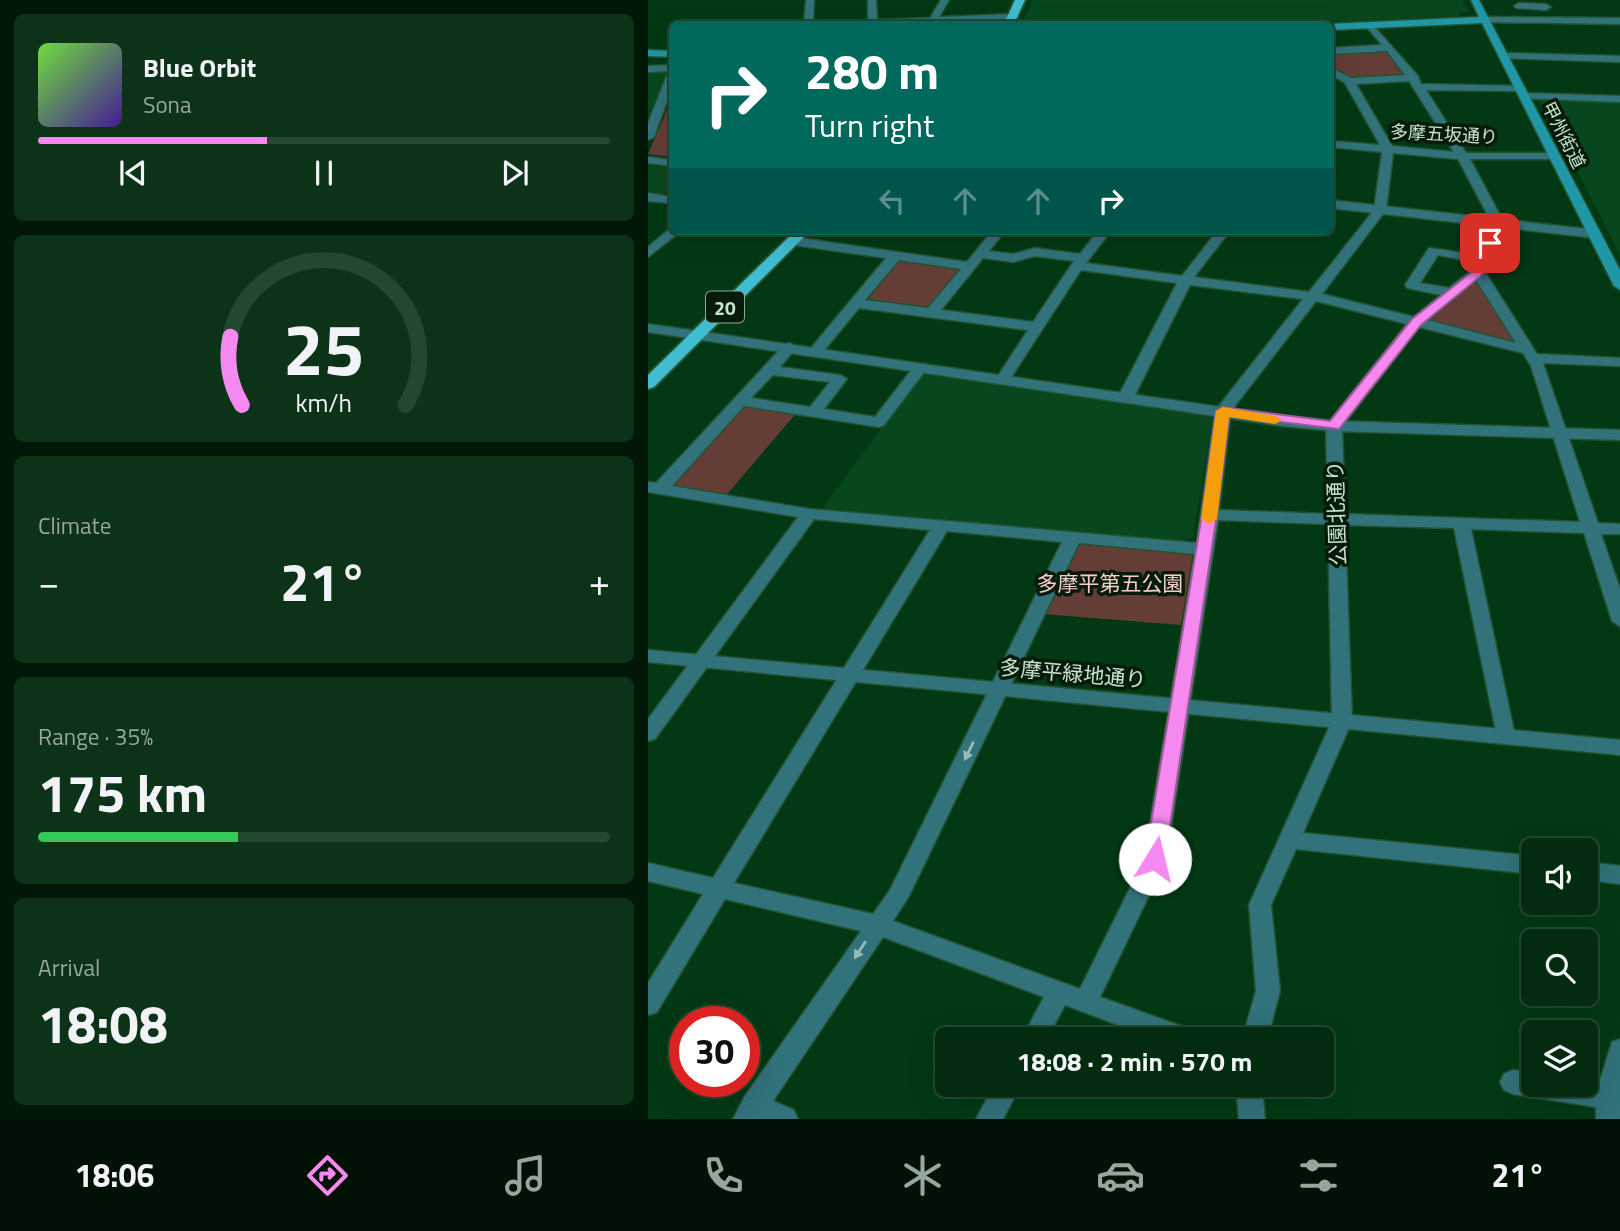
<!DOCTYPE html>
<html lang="en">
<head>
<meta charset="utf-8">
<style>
	body { margin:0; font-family:"Titillium Web","Noto Sans JP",sans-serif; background:#0c3318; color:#f1f3f6; height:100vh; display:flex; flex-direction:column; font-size:26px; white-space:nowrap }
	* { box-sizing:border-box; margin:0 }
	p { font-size:23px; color:#96a79e }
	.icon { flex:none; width:38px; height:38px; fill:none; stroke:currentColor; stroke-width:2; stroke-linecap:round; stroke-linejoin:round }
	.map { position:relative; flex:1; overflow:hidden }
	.side { display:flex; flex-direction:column; gap:14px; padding:14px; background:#011808; width:648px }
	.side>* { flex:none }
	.banner { position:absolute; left:21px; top:21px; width:665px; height:214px; border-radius:10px; box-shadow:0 7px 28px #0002,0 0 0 2px #23472f; background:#00695c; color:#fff; overflow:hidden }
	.controls { position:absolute; left:873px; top:838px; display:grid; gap:14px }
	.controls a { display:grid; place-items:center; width:77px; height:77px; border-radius:10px; background:#022b0f; box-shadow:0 7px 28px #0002,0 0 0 2px #23472f; font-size:35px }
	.speed { position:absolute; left:21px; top:1006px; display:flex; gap:14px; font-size:35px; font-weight:700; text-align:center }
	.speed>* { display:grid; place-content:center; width:91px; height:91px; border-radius:50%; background:#022b0f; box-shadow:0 7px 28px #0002,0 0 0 2px #23472f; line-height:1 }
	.speed .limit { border:10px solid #d22; background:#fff; color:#111 }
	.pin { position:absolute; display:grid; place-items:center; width:60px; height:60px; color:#fff; margin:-30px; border-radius:14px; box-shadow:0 4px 10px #0006 }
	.me { position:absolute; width:77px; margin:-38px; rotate:9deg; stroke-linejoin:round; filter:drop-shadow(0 0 5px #0008) }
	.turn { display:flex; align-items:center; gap:24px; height:147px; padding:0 21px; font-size:32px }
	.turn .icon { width:91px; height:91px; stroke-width:2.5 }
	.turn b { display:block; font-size:49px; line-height:60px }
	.lanes { display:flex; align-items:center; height:66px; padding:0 21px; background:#0003; justify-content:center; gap:35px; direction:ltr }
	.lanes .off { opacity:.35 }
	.big { font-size:52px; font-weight:700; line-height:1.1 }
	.side .tile { flex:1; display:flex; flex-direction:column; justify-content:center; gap:10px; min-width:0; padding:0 24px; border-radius:10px; background:#0c3318 }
	.side .dial { align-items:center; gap:0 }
	.dial svg { height:182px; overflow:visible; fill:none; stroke:#23472f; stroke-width:7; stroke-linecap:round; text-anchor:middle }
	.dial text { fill:#f1f3f6; stroke:none }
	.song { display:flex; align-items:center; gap:21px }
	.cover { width:84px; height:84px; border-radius:10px; background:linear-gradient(135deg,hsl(100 70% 55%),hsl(260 70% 35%)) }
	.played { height:7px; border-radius:4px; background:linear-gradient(90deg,#f589ef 40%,#23472f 40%) }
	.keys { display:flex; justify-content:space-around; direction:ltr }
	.heat { display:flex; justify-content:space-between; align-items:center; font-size:38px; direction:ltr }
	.charge { height:10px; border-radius:5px; background:linear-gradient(90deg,#34c759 35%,#23472f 0) }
	.trip { position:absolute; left:287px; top:1027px; width:399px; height:70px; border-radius:10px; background:#022b0f; box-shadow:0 7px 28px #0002,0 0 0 2px #23472f; font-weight:700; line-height:70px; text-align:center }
	.dock { display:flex; height:112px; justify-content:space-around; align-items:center; background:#011106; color:#96a79e }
	.dock .icon { width:49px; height:49px }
	.dock .selected { color:#f589ef }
	.dock b { font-size:32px; color:#f1f3f6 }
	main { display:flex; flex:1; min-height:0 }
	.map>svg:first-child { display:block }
	.built { fill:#08471d }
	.green { fill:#643d37 }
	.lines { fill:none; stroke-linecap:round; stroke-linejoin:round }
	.minor-casing { stroke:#225432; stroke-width:3 }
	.tertiary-casing { stroke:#225432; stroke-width:3 }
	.secondary-casing { stroke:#225432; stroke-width:3 }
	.trunk-casing { stroke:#225432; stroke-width:4 }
	.minor { fill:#32727b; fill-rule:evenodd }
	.tertiary { fill:#32727b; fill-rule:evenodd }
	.secondary { fill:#1f97a7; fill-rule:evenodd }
	.trunk { fill:#40bdd0; fill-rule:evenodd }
	.oneway { fill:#94bcb0 }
	.route { fill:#f589ef; stroke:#9f599b; stroke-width:2 }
	.slow { fill:#f59e0b }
	.labels { text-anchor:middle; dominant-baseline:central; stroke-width:7; stroke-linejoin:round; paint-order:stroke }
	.far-street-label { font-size:18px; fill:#c9e4cd; stroke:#071b0b }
	.shield { fill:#071b0b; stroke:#8fa893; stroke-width:2 }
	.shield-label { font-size:19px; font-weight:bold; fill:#c9e4cd }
	.street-label { font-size:21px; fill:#c9e4cd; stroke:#071b0b }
	.park-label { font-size:21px; fill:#f7cec7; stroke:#071b0b }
</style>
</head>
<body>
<main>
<section class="side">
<div class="tile">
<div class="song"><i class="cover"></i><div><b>Blue Orbit</b><p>Sona</p></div></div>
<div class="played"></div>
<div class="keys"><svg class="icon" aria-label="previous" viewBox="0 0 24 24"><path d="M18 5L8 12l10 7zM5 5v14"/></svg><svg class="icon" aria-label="pause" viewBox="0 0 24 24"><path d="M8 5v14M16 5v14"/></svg><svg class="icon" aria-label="next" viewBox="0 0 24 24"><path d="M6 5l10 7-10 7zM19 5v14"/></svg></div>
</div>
<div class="tile dial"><svg viewBox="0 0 100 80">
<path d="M14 69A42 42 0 1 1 86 69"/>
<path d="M14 69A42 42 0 0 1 9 39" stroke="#f589ef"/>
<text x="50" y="56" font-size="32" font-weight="700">25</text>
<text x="50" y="72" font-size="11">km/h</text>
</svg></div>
<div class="tile"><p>Climate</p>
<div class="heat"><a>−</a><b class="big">21°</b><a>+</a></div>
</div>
<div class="tile"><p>Range · 35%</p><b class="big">175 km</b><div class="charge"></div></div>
<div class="tile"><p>Arrival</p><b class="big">18:08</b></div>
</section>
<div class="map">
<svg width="973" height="1119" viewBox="0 0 973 1119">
	<rect width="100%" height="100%" fill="#023914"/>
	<path class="built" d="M385,0H814L821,12H811V16L639,24H374Z
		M20,70L0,117V71Z
		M890,98L972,100V256L951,213Z
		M0,165L24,168V187L15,195L0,194Z
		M276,371L557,414L564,420L545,537L534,541L178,511L176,506Z"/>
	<path class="green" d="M741,48L766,78L701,81L683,70L682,51Z
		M24,98V157L0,154Z
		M253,259L313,267L281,308L220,299Z
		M831,278L871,344L780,321Z
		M92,401L151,410L75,499L12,489Z
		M423,544L545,554L533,625L395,614Z"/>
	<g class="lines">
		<g class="minor-casing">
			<path id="minor" d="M220,0H228L229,20L282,18L293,0H301L291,17L365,14L370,17L365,20L194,24L198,21L220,20Z
				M871,3L898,4L903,7L898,10L868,8L866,6Z
				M722,22L770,76L773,84L876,86L877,88L872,91L778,90L818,153H907L913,156L907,159H822L856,223L837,272L889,354L973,358V366L895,363L950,523L973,524V534H953L973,592V627L964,621L936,533L823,529L867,736L864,741L857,743L850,741L806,528L697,525L704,721L655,833L886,856V874L648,849L623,905L632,991L619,1040H594L608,991L601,905L684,721L680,524L570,520L518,860L452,997L550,1032L553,1040H510L417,1005L398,1040H373L396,997L235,937L125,1101L146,1110L150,1119H85L97,1096L213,931L77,899L9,1012L0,1015V983L55,894L0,881V863L65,878L282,530L166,519L7,739L0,741V719L150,517L0,492V482L8,483L137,344L142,343L149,347L132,367L192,375L199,379L176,409L227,417L268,364H278L280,367L236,425L231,427L96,406L24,486L161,509L549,543L567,411L655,299L542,285L486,397L478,402L470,397L529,283L433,270L362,379L355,383L348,379L380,330L211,308L173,354H163V348L238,258L145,245L139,241L145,237L319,262L344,231H357L341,251L365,254L387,248L432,254L450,231H463L438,263L534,276L569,231H582L546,277L661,292L726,210L734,152L682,147V141L732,145L697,83L682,74V67L703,78L757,75L739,51L682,54V48L734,45L717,25ZM761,81L806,152L744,146L708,84ZM745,153L810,159L844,223L830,255L781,248L757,285L759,288L793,295L766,317L674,294L738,210ZM790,255L827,262L824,270L801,288L772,283ZM387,256L426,261L385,322L293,310L335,258L365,262ZM251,260L313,269L280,308L217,300ZM828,280L868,343L779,320ZM668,301L759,324L678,426L680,514L571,510L583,411ZM771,327L875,353L883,366L932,522L697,514L694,426ZM125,375L182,382L162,407L103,398ZM299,531L414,542L242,890L225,914L86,883ZM431,543L547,554L496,860L432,989L245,921L261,896Z
				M856,53L973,56V62L853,58L851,56Z
				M24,65V71L0,72V66Z
				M24,72V87L6,137L0,140V123L19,75Z
				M876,93L973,96V102L872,98V94Z
				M0,157L24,160V166L0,163Z
				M0,193L24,197V203L0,201Z
				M23,228L24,231H33L0,257V247Z
				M938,862L973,866V884L938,880Z
				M973,1039V1119H948V1107L865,1094L856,1090L852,1082L856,1074L865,1070L886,1073V1085H938V1082L951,1084L964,1042Z
				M346,1085H373L355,1119H328Z
				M588,1085H614L617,1119H591Z"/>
		</g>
		<g class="tertiary-casing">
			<path id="tertiary" d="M158,0H166L165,24H156Z
				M837,17L973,18V24L834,22V18Z
				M682,200L948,230L954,234L948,238L682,208Z
				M0,324L634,416L686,421L973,430V440L686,431L634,426L0,332Z
				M0,650L973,740V755L0,662Z"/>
		</g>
		<g class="secondary-casing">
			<path id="secondary" d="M823,0H831L973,272V290L966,286L834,23L682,30L681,24L831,17Z
				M0,50L24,51V57L0,56Z"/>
		</g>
		<g class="trunk-casing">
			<path id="trunk" d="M367,0H377L366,24H356Z
				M147,231H162L6,387L0,389V375Z"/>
		</g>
		<use href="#minor" class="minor"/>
		<use href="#tertiary" class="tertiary"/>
		<use href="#secondary" class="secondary"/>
		<use href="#trunk" class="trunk"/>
	</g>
	<defs><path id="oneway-solid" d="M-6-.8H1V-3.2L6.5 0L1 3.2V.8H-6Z" transform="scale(1.75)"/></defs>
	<g class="oneway">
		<use href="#oneway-solid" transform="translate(321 751) rotate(116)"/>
		<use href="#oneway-solid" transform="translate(212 950) rotate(123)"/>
	</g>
	<path class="route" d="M842,240L847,243L834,275L773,325L691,429L581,416L569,514L517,859L514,865L507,867L500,865L497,859L554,514L568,411L575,407L682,421L764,319L825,271L836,243Z"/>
	<path class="slow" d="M575,407L627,416L634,420L627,424L581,417L569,519L561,524L553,519L568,411Z"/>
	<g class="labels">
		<g class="far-street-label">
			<text transform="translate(796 134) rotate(3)">多摩五坂通り</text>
			<text transform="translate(916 135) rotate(63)">甲州街道</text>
		</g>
		<rect class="shield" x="58" y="291.5" width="38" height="31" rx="5"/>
		<g class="shield-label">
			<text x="77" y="307">20</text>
		</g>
		<g class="street-label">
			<text transform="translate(688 513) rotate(-92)">公園北通り</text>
			<text transform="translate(425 673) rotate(5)">多摩平緑地通り</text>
		</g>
		<g class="park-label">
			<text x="462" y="583">多摩平第五公園</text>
		</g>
	</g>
</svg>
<div class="controls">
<a><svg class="icon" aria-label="sound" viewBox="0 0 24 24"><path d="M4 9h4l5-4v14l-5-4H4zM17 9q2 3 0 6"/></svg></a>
<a><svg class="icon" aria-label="search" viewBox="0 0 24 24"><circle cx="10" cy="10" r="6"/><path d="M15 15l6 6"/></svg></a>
<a><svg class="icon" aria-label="layers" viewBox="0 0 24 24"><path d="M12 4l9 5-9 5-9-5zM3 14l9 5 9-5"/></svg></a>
</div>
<div class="speed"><div class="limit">30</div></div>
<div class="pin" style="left:842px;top:243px;background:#d93025"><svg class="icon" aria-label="arrive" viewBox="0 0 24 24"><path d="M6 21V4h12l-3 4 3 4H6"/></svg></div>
<svg class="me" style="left:507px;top:859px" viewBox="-20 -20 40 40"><circle r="19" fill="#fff"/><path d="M0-13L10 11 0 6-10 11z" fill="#f589ef"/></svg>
<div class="trip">18:08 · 2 min · 570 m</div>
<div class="banner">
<div class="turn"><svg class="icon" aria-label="right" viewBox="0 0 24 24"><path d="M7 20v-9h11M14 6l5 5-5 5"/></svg><div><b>280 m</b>Turn right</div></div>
<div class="lanes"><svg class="icon off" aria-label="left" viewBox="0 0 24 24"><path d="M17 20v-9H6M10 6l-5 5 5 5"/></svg><svg class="icon off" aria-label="ahead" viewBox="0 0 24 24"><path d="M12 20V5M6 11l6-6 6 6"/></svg><svg class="icon off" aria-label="ahead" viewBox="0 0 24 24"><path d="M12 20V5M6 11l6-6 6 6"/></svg><svg class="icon" aria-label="right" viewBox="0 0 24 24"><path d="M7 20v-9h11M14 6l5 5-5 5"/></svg></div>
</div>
</div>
</main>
<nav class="dock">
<b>18:06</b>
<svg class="icon selected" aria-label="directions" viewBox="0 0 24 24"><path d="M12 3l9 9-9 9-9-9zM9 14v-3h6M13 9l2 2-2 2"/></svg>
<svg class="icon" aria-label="music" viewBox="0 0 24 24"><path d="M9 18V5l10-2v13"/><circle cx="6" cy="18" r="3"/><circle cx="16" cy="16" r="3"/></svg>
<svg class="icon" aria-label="phone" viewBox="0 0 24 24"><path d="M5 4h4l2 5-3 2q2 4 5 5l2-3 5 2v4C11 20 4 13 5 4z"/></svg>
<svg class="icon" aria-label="climate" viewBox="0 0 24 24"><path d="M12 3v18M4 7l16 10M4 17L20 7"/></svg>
<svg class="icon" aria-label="car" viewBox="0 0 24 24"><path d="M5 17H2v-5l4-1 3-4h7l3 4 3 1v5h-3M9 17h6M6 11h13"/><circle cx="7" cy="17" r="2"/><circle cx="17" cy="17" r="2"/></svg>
<svg class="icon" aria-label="filters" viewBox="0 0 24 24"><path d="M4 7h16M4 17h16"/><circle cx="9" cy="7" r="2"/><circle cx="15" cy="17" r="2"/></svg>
<b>21°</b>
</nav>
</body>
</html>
